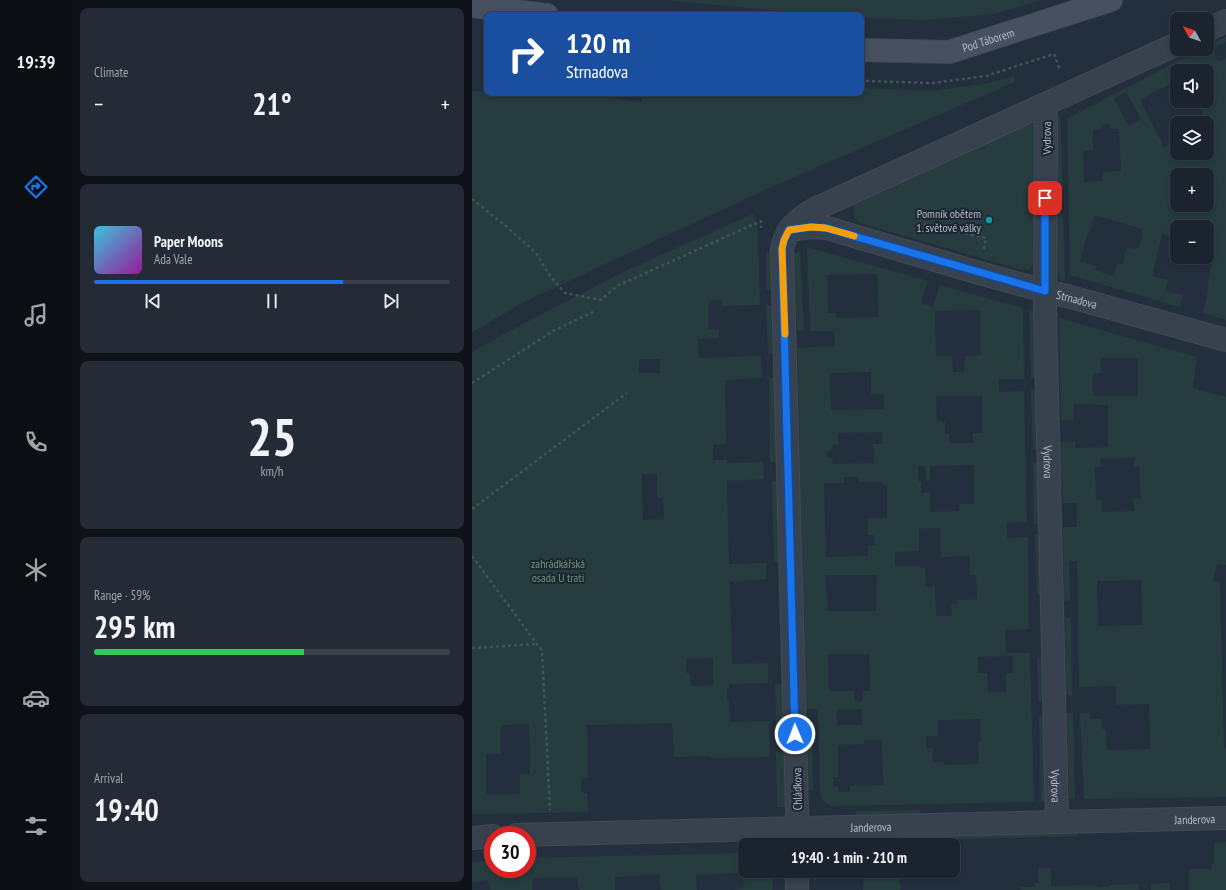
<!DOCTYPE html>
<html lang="en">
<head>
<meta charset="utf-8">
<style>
	body { margin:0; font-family:"PT Sans Narrow",sans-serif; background:#242b36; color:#f1f3f6; height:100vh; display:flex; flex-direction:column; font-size:15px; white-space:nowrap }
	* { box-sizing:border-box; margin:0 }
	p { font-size:13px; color:#a0a4aa }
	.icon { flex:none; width:22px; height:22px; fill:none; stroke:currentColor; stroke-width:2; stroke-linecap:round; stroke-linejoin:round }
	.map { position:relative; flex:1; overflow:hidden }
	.panel { display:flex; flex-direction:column; gap:8px; padding:8px; background:#0f1319; width:400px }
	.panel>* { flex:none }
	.top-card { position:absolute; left:12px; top:12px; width:380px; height:84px; border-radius:8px; box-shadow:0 2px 6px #0003,0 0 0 1px #39404a; background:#1a4fa0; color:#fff; overflow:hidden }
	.needle { width:26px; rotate:310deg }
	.buttons { position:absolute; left:698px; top:12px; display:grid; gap:8px }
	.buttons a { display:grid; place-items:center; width:44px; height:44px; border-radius:8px; background:#1b232e; box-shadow:0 2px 6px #0003,0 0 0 1px #39404a; font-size:20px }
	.speed { position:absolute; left:12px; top:826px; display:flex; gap:8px; font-size:20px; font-weight:700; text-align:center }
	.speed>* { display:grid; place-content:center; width:52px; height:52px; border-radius:50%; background:#1b232e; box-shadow:0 2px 6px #0003,0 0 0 1px #39404a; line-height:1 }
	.speed .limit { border:6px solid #d22; background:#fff; color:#111 }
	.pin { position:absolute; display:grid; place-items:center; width:34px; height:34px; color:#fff; margin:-17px; border-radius:8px; box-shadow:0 2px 6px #0006 }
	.me { position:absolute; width:44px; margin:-22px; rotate:359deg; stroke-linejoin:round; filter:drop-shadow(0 0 3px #0008) }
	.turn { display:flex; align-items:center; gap:14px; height:84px; padding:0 16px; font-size:18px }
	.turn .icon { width:52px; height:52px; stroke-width:2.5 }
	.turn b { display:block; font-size:28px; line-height:34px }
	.big { font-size:30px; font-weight:700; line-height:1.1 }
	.panel .tile { flex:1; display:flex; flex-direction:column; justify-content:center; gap:6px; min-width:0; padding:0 14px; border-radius:8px; background:#242b36 }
	.panel .dial { align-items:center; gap:0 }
	.dial b { font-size:52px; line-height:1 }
	.song { display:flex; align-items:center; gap:12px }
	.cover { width:48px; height:48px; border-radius:6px; background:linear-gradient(135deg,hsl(190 70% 55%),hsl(300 70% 35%)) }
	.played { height:4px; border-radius:2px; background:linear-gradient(90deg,#1a73e8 70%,#39404a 70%) }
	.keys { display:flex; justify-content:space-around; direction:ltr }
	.heat { display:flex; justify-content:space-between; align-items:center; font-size:22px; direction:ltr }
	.charge { height:6px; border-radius:3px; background:linear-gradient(90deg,#34c759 59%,#39404a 0) }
	.trip { position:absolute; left:266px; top:838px; width:222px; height:40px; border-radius:8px; background:#1b232e; box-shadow:0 2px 6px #0003,0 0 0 1px #39404a; font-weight:700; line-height:40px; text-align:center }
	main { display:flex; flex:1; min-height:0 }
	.menu { display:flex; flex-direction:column; width:72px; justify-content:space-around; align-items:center; background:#0b0e12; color:#a0a4aa }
	.menu .icon { width:28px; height:28px }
	.menu .on { color:#1a73e8 }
	.menu b { font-size:18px; color:#f1f3f6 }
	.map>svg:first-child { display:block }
	.green { fill:#263c3f; fill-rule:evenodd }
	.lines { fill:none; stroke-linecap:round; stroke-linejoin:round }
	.minor-casing { stroke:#414a57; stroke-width:24 }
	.secondary-casing { stroke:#414a57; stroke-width:24 }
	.path { stroke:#3f5557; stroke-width:2.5; stroke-dasharray:3 3; stroke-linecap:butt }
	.minor { stroke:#38414e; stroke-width:22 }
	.secondary { stroke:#465061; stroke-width:22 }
	.route-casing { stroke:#114b97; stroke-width:10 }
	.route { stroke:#1a73e8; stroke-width:7 }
	.slow { stroke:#f59e0b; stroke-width:7 }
	.culture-dot { fill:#0f9aa8; stroke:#1d2633; stroke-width:1.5 }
	.labels { text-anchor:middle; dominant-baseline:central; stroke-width:4; stroke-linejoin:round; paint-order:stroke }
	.street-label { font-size:12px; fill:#b4bcc9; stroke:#1d2633 }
	.poi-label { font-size:12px; fill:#b4bcc9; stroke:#1d2633; text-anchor:end }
	.park-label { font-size:12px; fill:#6b9a76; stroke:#1d2633 }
</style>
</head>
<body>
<main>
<nav class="menu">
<b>19:39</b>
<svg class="icon on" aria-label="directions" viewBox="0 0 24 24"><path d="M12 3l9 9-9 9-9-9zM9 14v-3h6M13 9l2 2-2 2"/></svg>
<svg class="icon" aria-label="music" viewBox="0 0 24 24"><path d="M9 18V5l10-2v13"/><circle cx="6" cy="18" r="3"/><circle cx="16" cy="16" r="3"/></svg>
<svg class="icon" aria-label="phone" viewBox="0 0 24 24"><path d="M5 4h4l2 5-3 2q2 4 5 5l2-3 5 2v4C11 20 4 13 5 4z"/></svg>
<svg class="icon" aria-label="climate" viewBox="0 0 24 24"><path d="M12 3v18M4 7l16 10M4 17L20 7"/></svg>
<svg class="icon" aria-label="car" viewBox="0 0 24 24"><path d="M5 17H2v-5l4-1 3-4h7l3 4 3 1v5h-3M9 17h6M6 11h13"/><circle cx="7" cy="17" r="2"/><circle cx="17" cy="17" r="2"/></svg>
<svg class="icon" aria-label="filters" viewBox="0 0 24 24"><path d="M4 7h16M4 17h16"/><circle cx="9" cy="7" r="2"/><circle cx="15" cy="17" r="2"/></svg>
</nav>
<section class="panel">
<div class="tile"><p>Climate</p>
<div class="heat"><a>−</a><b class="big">21°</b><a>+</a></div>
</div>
<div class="tile">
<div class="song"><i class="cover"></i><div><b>Paper Moons</b><p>Ada Vale</p></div></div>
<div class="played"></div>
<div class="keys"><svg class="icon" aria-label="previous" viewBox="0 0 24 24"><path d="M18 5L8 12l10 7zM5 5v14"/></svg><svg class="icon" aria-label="pause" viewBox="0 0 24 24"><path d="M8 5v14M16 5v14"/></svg><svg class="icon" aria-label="next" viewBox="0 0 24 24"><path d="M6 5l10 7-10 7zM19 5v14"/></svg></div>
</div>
<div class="tile dial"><b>25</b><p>km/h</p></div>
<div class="tile"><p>Range · 59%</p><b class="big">295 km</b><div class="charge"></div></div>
<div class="tile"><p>Arrival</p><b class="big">19:40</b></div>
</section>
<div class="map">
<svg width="754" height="890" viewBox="0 0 754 890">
	<rect width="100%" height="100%" fill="#242f3e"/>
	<path class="green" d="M192,0H570L522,14L454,20L389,18V15H348Z
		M754,37V42L740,49L746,62L754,58V320L731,313L734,302L740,256L735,255V227H705V233H702L698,237L690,234L680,276L696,280L694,291L711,295L708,307L598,275L595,118L730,49H735V46ZM705,71H735V101H725L737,126L735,133V153H705V134L700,136L703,142L692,147L668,100L677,95V94L705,81ZM654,92L669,119L657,126L642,99ZM631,124H636L639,129H647L649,171L631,172V181L612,182L611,151L621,150V130L629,129ZM705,175H735V205H705ZM623,215L669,229L671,235L667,247L662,249L655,247L650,265L646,263L641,276L623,270L624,266L608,261L616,233H617Z
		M542,76L543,82L297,188L56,300L0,332V91L130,97L170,102V93H389V88L460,91L517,83Z
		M588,116L591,203H583L585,118Z
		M563,121L562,257V263L558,269L550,270L388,223L382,217L381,207L384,202Z
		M591,213L593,281L588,280L585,274L584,271V214Z
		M281,214L286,227L288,305L250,306V300L237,301V329L247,330V338L226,339L227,358L289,356L290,378L253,380L254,444L241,445V460H255V463L291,462L292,479L255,481L257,564L294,563V579L258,582L260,664L296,663V683L257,684V689H255V700H257L258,722L297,721L298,757L238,758L237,756L202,757L200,723L115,725L116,778H112L109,781V790L112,793H115L116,812L8,814L0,815V352L43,328L157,269ZM188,359V373H167V359ZM170,474H185V497L191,498L192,519L171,520ZM241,658V685L219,686L218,673H214V659ZM57,724L58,774H48V794L14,795V754H29V725Z
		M335,247L456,281L449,303L461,307L468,285L551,308L552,379H527V392L552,391L555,522L535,523V538L556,537L557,629L533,630L534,653H558L562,802L359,806L350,800L348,793L346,709H334L325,348L363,346L362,331H338ZM405,274L407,317L364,318V313H356L355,275ZM508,310L509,355L493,356L492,372H481L480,356H464L463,311ZM399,372V394L412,395V409L359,410L358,373ZM464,396H510V433H501V443H477V434L473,433V422L465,421ZM410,432L411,444H401L402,463L361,464L360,458L354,455L356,451L360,450V445L366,444V433ZM502,465V504H488L487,511L458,512V492L449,493V482L446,481V466H453L454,481L458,480V466ZM372,477H387V482H409L415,487V518H396V535H402L403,545L396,546V556L354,557L352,483H372ZM468,528L469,557L498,556V575H504L505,599L484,600L485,604H479L480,616H464L463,586L454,587L453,568H448L447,566H423V552L447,551V529ZM353,575H405L404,611H356ZM356,654H397L398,691H391V698L389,702L385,701L382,699V691H357ZM506,657L541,656V673H534V692H516L515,673H506ZM389,709L390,725H365V710ZM508,719L509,742H506L507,764L472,765L471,762H461V748H454V736H466V720ZM392,740H410L411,785L378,786V792H366L367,787L361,786V777H366V745L392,744Z
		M300,251L301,290H294V252Z
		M328,252L332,331H325L322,253Z
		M294,305H300L302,354H296Z
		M557,310L563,311L565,378H559Z
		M587,318L725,357L721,388L754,397V565L745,564L741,581L748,582L752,747L754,748V797L612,799L608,713L618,712V719H629L630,729H634L635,750L678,749L677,704L644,705V686L607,687L605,561H597L598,600L592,601L591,527H605V503H591L588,442L603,441V448L636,447V405L602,404L601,421L589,420ZM629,358H666V396H621V373H629ZM663,458L662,467H667L669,498L661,499L662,511L630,512L629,500H624L623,467H628L629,459ZM669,580L670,625L626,626L625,581Z
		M303,377L305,462H298L297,378Z
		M566,389L568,449H561L559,390Z
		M561,463H568L570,524H562Z
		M300,481H305L308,561L302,562Z
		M563,535H570L571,594H565Z
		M593,618H599L600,696L594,695Z
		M572,656L573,701H566L565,657Z
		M303,684H310L312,738H305Z
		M595,713H601L603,799H597Z
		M573,716L575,801H569L567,717Z
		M334,727H340L341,790H335Z
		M304,752H312L313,807H305Z
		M448,810V814L384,815V811Z
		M606,829V836L457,840V834Z
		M404,837L410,842L348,843L349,838Z
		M754,842V890H717V869H739L740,864L742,863V843Z
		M273,853V871H301V890H261L272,888L271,873L224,875L225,890H189L187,874L143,877V890H107L105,877L61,878V890H18L16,880L0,883V862L21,860V869H55V858Z
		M566,868H579V886L625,885V887H637L638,885L667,884V890H549V887H563V883H566Z
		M384,871H411V875H427L429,890H391L392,873H384Z
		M698,883V890H679V884Z"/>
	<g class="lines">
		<g class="minor-casing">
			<g id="minor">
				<path d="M735,30L754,21"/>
				<path id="s1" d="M574,104L573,309L585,821"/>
				<path id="s2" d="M317,230L339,227L355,228L507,273L573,291L595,296L754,340"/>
				<path id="s3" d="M44,835L754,818"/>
				<path d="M0,838L21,836"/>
				<path d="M325,845V811L310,249C314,229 324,220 341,210L705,44"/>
				<path d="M325,871V890"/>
			</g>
		</g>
		<g class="secondary-casing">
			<g id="secondary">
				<path d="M0,6L75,15"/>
				<path id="s4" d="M389,50L477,52L639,0"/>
			</g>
		</g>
		<path class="path" d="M394,81L461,83L514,76L582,54L588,70
			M0,199L34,226L64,253L78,276L93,293L129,300L145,286L289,221V228
			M446,223L514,238L512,249
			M0,383L81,331L121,312
			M0,509L155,393
			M0,556L70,651L78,810
			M0,648L65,644"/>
		<use href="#minor" class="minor"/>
		<use href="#secondary" class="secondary"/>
	</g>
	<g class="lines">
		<g class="route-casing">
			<path id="route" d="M323,734L310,249L312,240L317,230L339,227L354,228L573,291V198"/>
		</g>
		<use href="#route" class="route"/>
		<path class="slow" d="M313,334L310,249L312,240L317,230L339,227L354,228L382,236"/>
	</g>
	<circle class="culture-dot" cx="517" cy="220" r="4"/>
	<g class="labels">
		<g class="street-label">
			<text stroke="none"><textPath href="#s4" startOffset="129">Pod Táborem</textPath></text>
			<text transform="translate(574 138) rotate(-90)">Vydrova</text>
			<text stroke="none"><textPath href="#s2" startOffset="298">Strnadova</textPath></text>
			<text stroke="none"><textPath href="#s1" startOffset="358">Vydrova</textPath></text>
			<text stroke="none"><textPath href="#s1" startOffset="682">Vydrova</textPath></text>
			<text transform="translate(325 789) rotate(-91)">Chládkova</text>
			<text stroke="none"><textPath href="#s3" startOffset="679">Janderova</textPath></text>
			<text stroke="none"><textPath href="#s3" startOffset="355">Janderova</textPath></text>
		</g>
		<g class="poi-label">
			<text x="509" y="213">Pomník obětem<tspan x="509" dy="14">1. světové války</tspan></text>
		</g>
		<g class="park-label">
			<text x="86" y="563">zahrádkářská<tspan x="86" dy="14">osada U trati</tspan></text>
		</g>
	</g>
</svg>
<div class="buttons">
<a><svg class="needle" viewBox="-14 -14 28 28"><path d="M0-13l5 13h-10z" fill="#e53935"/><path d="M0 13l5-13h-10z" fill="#a0a4aa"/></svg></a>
<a><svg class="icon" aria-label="sound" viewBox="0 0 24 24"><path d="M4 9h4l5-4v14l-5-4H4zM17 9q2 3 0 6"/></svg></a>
<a><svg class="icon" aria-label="layers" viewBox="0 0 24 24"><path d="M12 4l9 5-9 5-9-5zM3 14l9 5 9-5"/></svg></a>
<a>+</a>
<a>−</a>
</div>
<div class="speed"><div class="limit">30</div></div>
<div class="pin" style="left:573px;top:198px;background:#d93025"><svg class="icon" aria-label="arrive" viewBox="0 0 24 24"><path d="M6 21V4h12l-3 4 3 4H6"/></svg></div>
<svg class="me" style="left:323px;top:734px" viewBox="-20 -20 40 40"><circle r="17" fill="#1a73e8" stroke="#fff" stroke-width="3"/><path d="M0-11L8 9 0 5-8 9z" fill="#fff"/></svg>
<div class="trip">19:40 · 1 min · 210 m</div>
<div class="top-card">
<div class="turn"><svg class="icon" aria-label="right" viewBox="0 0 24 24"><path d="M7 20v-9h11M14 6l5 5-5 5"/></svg><div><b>120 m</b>Strnadova</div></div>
</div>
</div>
</main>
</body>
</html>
